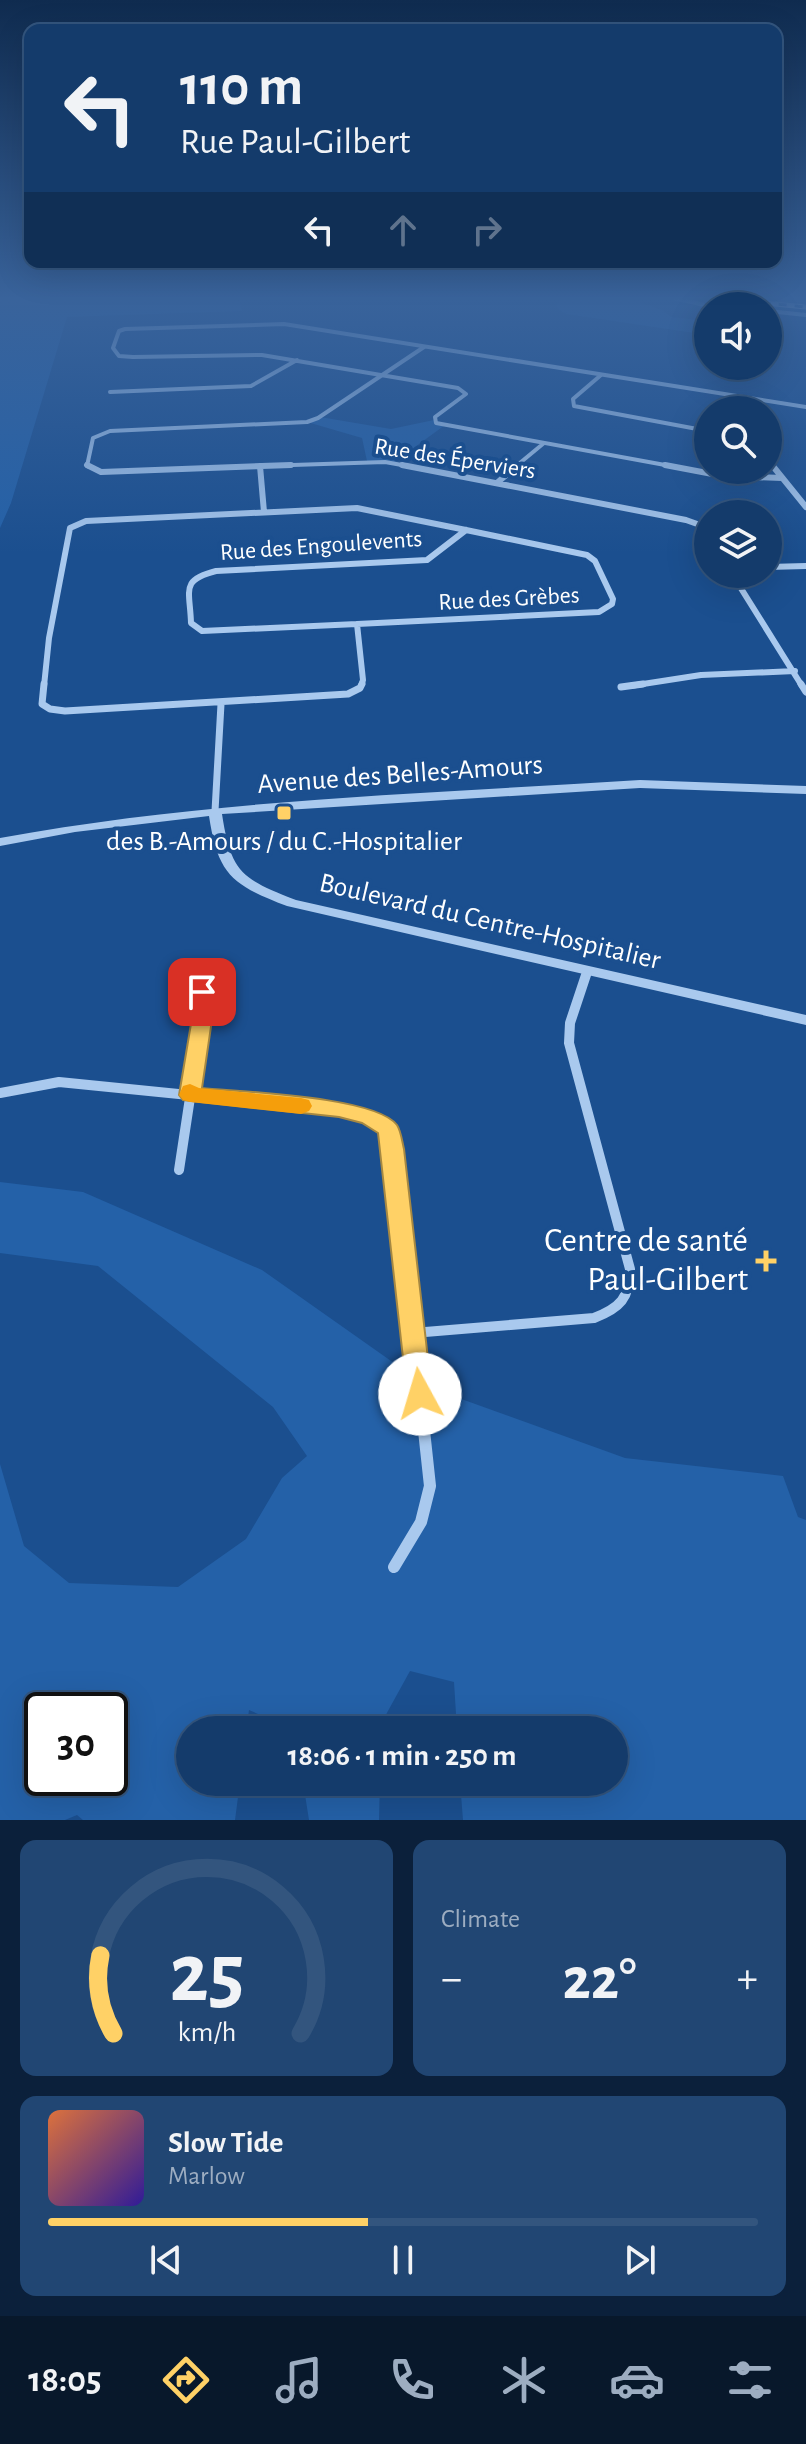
<!DOCTYPE html>
<html lang="en">
<head>
<meta charset="utf-8">
<style>
	body { margin:0; font-family:"Alegreya Sans",sans-serif; background:#214673; color:#f1f3f6; height:100vh; display:flex; flex-direction:column; font-size:30px; white-space:nowrap }
	* { box-sizing:border-box; margin:0 }
	p { font-size:26px; color:#9dadc1 }
	.icon { flex:none; width:44px; height:44px; fill:none; stroke:currentColor; stroke-width:2; stroke-linecap:round; stroke-linejoin:round }
	.map { position:relative; height:1820px; overflow:hidden }
	.panel { display:flex; flex-direction:column; gap:20px; padding:20px; background:#0b203b; flex:1 }
	.panel>* { flex:none }
	.guide { position:absolute; left:24px; top:24px; width:758px; height:244px; border-radius:16px; box-shadow:0 8px 32px #0002,0 0 0 2px #33557e; background:#143b6b; color:#f1f3f6; overflow:hidden }
	.tools { position:absolute; left:694px; top:292px; display:grid; gap:16px }
	.tools a { display:grid; place-items:center; width:88px; height:88px; border-radius:50%; background:#143b6b; box-shadow:0 8px 32px #0002,0 0 0 2px #33557e; font-size:40px }
	.speed { position:absolute; left:24px; top:1692px; display:flex; gap:16px; font-size:40px; font-weight:700; text-align:center }
	.speed>* { display:grid; place-content:center; width:104px; height:104px; border-radius:50%; background:#143b6b; box-shadow:0 8px 32px #0002,0 0 0 2px #33557e; line-height:1 }
	.speed .limit { border:4px solid #111; border-radius:12px; background:#fff; color:#111 }
	.pin { position:absolute; display:grid; place-items:center; width:68px; height:68px; color:#fff; margin:-34px; border-radius:16px; box-shadow:0 4px 12px #0006 }
	.me { position:absolute; width:88px; margin:-44px; rotate:354deg; stroke-linejoin:round; filter:drop-shadow(0 0 6px #0008) }
	.turn { display:flex; align-items:center; gap:28px; height:168px; padding:0 24px; font-size:36px }
	.turn .icon { width:104px; height:104px; stroke-width:2.5 }
	.turn b { display:block; font-size:56px; line-height:68px }
	.lanes { display:flex; align-items:center; height:76px; padding:0 24px; background:#0003; justify-content:center; gap:40px; direction:ltr }
	.lanes .off { opacity:.35 }
	.big { font-size:60px; font-weight:700; line-height:1.1 }
	.panel .tile { flex:1; display:flex; flex-direction:column; justify-content:center; gap:12px; min-width:0; padding:0 28px; border-radius:16px; background:#214673 }
	.panel .dial { align-items:center; gap:0 }
	.dial svg { height:208px; overflow:visible; fill:none; stroke:#33557e; stroke-width:7; stroke-linecap:round; text-anchor:middle }
	.dial text { fill:#f1f3f6; stroke:none }
	.song { display:flex; align-items:center; gap:24px }
	.cover { width:96px; height:96px; border-radius:12px; background:linear-gradient(135deg,hsl(20 70% 55%),hsl(250 70% 35%)) }
	.played { height:8px; border-radius:4px; background:linear-gradient(90deg,#ffd166 45%,#33557e 45%) }
	.keys { display:flex; justify-content:space-around; direction:ltr }
	.heat { display:flex; justify-content:space-between; align-items:center; font-size:44px; direction:ltr }
	.panel .tiles { flex:1; display:grid; gap:20px; grid-template-columns:1fr 1fr }
	.tile:last-child { grid-column:span 2 }
	.trip { position:absolute; left:176px; top:1716px; width:452px; height:80px; border-radius:40px; background:#143b6b; box-shadow:0 8px 32px #0002,0 0 0 2px #33557e; font-weight:700; line-height:80px; text-align:center }
	.menu { display:flex; height:128px; justify-content:space-around; align-items:center; background:#08182b; color:#9dadc1 }
	.menu .icon { width:56px; height:56px }
	.menu .active { color:#ffd166 }
	.menu b { font-size:36px; color:#f1f3f6 }
	.map>svg:first-child { display:block }
	.green { fill:#2461a8; fill-rule:evenodd }
	.lines { fill:none; stroke-linecap:round; stroke-linejoin:round }
	.minor-far4 { stroke:#a9c9ee; stroke-width:4 }
	.minor-far3 { stroke:#a9c9ee; stroke-width:6 }
	.minor-far2 { stroke:#a9c9ee; stroke-width:7 }
	.minor-far1 { stroke:#a9c9ee; stroke-width:10 }
	.minor { stroke:#a9c9ee; stroke-width:12 }
	.tertiary { fill:#a9c9ee; fill-rule:evenodd }
	.rail-casing { stroke:#fff; stroke-width:5 }
	.rail { stroke:#1b4f8f; stroke-width:3; stroke-dasharray:8; stroke-linecap:butt }
	.route { fill:#ffd166; stroke:#a68842; stroke-width:2 }
	.slow { fill:#f59e0b }
	.poi-dot { fill:#ffd166; stroke:#1b4f8f; stroke-width:3 }
	.labels { text-anchor:middle; dominant-baseline:central; stroke-width:8; stroke-linejoin:round; paint-order:stroke }
	.far-street-label { font-size:24px; fill:#fff; stroke:#1b4f8f }
	.street-label { font-size:28px; fill:#fff; stroke:#1b4f8f }
	.poi-label { font-size:28px; fill:#fff; stroke:#1b4f8f }
	.near-poi-label { font-size:34px; fill:#fff; stroke:#1b4f8f; text-anchor:end }
</style>
</head>
<body>
<div class="map">
<svg width="806" height="1820" viewBox="0 0 806 1820">
	<rect width="100%" height="100%" fill="#1b4f8f"/>
	<path class="green" d="M0,298H223L240,302L242,311L67,317L11,503L0,528Z
		M561,298H627L662,310L671,317L708,321V335L566,314L559,310L556,304L562,301Z
		M320,417L391,429L434,420L445,425L393,463L367,461L362,438L307,422Z
		M0,1182L83,1192L262,1270L428,1387L625,1458L783,1476L798,1517L806,1520V1820H463L460,1782H614V1730H457L454,1682L410,1671L383,1720L382,1730H295L249,1710L246,1730H190V1782H240L235,1820H83L77,1815L65,1820H0V1464L24,1546L69,1583L178,1587L246,1539L282,1478L307,1456L273,1407L98,1266L0,1253ZM42,1710H110V1778H42Z
		M303,1782H380L379,1820H309Z"/>
	<g class="lines">
		<path class="minor-far4" d="M674,298L709,306
			M768,311L806,315
			M601,375L573,399L574,406L708,431
			M110,392L251,386L297,360
			M768,461L773,467
			M90,467L87,466L93,438L110,431L307,422L318,418L424,347
			M235,467L385,462L413,467
			M515,467L544,443
			M676,467L436,423L435,417L466,394L458,388L262,355L133,357L119,356L113,348L119,331L125,329L284,324L806,407"/>
		<path class="minor-far3" d="M87,465L101,472L291,465
			M402,465L686,520L700,525L708,537
			M665,465L723,476L782,478
			M772,465L806,507
			M260,466L264,512
			M498,482L518,465
			M768,567L806,566
			M732,574L802,686
			M357,624L599,612L612,604L613,599L595,561L587,555L466,530
			M357,624L363,680L361,686
			M357,624L202,631L191,623C190,590 180,580 216,571L427,560L466,530
			M44,686L49,638L70,528L86,521L357,508L466,530
			M630,686L701,675L795,671"/>
		<path class="minor-far2" d="M44,684L42,704L50,709L65,711L348,694L360,688L362,684
			M801,684L806,692
			M621,687L643,684
			M215,811L221,704"/>
		<path class="minor-far1" d="M0,1093L59,1082L339,1110L368,1116L388,1129L393,1149L414,1340
			M179,1170L204,1006L202,992L195,980
			M413,1333L594,1318C620,1308 630,1298 630,1269L569,1043L570,1023L587,972"/>
		<path class="minor" d="M394,1567L421,1522L430,1486L414,1338"/>
		<path class="tertiary" d="M640,780L806,786V794L640,788L222,814C231,873 242,879 296,900L806,1015V1025L287,906C233,885 218,876 209,816L75,832L0,846V838C211,799 426,794 640,780Z"/>
		<g class="rail-casing">
			<path id="rail" d="M715,298L806,307"/>
		</g>
		<use href="#rail" class="rail"/>
	</g>
	<linearGradient id="sky" x2="0" y2="1"><stop stop-color="#0f2b4f"/><stop offset="0.54" stop-color="#39639b"/><stop offset="1" stop-color="#39639b" stop-opacity="0"/></linearGradient>
	<rect width="806" height="553" fill="url(#sky)"/>
	<path class="route" d="M202,985L212,992L214,1006L202,1088C240,1092 375,1096 397,1125C401,1131 402,1141 404,1149L432,1394L429,1402L420,1405L410,1402L407,1394L378,1133L362,1123L339,1117L183,1100L179,1095L194,1006L192,992Z"/>
	<path class="slow" d="M190,1084L199,1088L301,1098L309,1100L312,1106L309,1111L301,1114L190,1102L183,1100L179,1095L183,1086Z"/>
	<g class="poi-dot">
		<rect x="276" y="805" width="16" height="16" rx="4"/>
		<path d="M762 1249h8v8h8v8h-8v8h-8v-8h-8v-8h8z"/>
	</g>
	<g class="labels">
		<g class="far-street-label">
			<text transform="translate(455 459) rotate(9)">Rue des Éperviers</text>
			<text transform="translate(321 546) rotate(-4)">Rue des Engoulevents</text>
			<text transform="translate(509 599) rotate(-3)">Rue des Grèbes</text>
		</g>
		<g class="street-label">
			<text transform="translate(400 775) rotate(-4)">Avenue des Belles-Amours</text>
			<text transform="translate(490 922) rotate(13)">Boulevard du Centre-Hospitalier</text>
		</g>
		<g class="poi-label">
			<text x="284" y="842">des B.-Amours / du C.-Hospitalier</text>
		</g>
		<g class="near-poi-label">
			<text x="748" y="1241">Centre de santé<tspan x="748" dy="39">Paul-Gilbert</tspan></text>
		</g>
	</g>
</svg>
<div class="tools">
<a><svg class="icon" aria-label="sound" viewBox="0 0 24 24"><path d="M4 9h4l5-4v14l-5-4H4zM17 9q2 3 0 6"/></svg></a>
<a><svg class="icon" aria-label="search" viewBox="0 0 24 24"><circle cx="10" cy="10" r="6"/><path d="M15 15l6 6"/></svg></a>
<a><svg class="icon" aria-label="layers" viewBox="0 0 24 24"><path d="M12 4l9 5-9 5-9-5zM3 14l9 5 9-5"/></svg></a>
</div>
<div class="speed"><div class="limit">30</div></div>
<div class="pin" style="left:202px;top:992px;background:#d93025"><svg class="icon" aria-label="arrive" viewBox="0 0 24 24"><path d="M6 21V4h12l-3 4 3 4H6"/></svg></div>
<svg class="me" style="left:420px;top:1394px" viewBox="-20 -20 40 40"><circle r="19" fill="#fff"/><path d="M0-13L10 11 0 6-10 11z" fill="#ffd166"/></svg>
<div class="trip">18:06 · 1 min · 250 m</div>
<div class="guide">
<div class="turn"><svg class="icon" aria-label="left" viewBox="0 0 24 24"><path d="M17 20v-9H6M10 6l-5 5 5 5"/></svg><div><b>110 m</b>Rue Paul-Gilbert</div></div>
<div class="lanes"><svg class="icon" aria-label="left" viewBox="0 0 24 24"><path d="M17 20v-9H6M10 6l-5 5 5 5"/></svg><svg class="icon off" aria-label="ahead" viewBox="0 0 24 24"><path d="M12 20V5M6 11l6-6 6 6"/></svg><svg class="icon off" aria-label="right" viewBox="0 0 24 24"><path d="M7 20v-9h11M14 6l5 5-5 5"/></svg></div>
</div>
</div>
<section class="panel">
<div class="tiles">
<div class="tile dial"><svg viewBox="0 0 100 80">
<path d="M14 69A42 42 0 1 1 86 69"/>
<path d="M14 69A42 42 0 0 1 9 39" stroke="#ffd166"/>
<text x="50" y="56" font-size="32" font-weight="700">25</text>
<text x="50" y="72" font-size="11">km/h</text>
</svg></div>
<div class="tile"><p>Climate</p>
<div class="heat"><a>−</a><b class="big">22°</b><a>+</a></div>
</div>
<div class="tile">
<div class="song"><i class="cover"></i><div><b>Slow Tide</b><p>Marlow</p></div></div>
<div class="played"></div>
<div class="keys"><svg class="icon" aria-label="previous" viewBox="0 0 24 24"><path d="M18 5L8 12l10 7zM5 5v14"/></svg><svg class="icon" aria-label="pause" viewBox="0 0 24 24"><path d="M8 5v14M16 5v14"/></svg><svg class="icon" aria-label="next" viewBox="0 0 24 24"><path d="M6 5l10 7-10 7zM19 5v14"/></svg></div>
</div>
</div>
</section>
<nav class="menu">
<b>18:05</b>
<svg class="icon active" aria-label="directions" viewBox="0 0 24 24"><path d="M12 3l9 9-9 9-9-9zM9 14v-3h6M13 9l2 2-2 2"/></svg>
<svg class="icon" aria-label="music" viewBox="0 0 24 24"><path d="M9 18V5l10-2v13"/><circle cx="6" cy="18" r="3"/><circle cx="16" cy="16" r="3"/></svg>
<svg class="icon" aria-label="phone" viewBox="0 0 24 24"><path d="M5 4h4l2 5-3 2q2 4 5 5l2-3 5 2v4C11 20 4 13 5 4z"/></svg>
<svg class="icon" aria-label="climate" viewBox="0 0 24 24"><path d="M12 3v18M4 7l16 10M4 17L20 7"/></svg>
<svg class="icon" aria-label="car" viewBox="0 0 24 24"><path d="M5 17H2v-5l4-1 3-4h7l3 4 3 1v5h-3M9 17h6M6 11h13"/><circle cx="7" cy="17" r="2"/><circle cx="17" cy="17" r="2"/></svg>
<svg class="icon" aria-label="filters" viewBox="0 0 24 24"><path d="M4 7h16M4 17h16"/><circle cx="9" cy="7" r="2"/><circle cx="15" cy="17" r="2"/></svg>
</nav>
</body>
</html>
